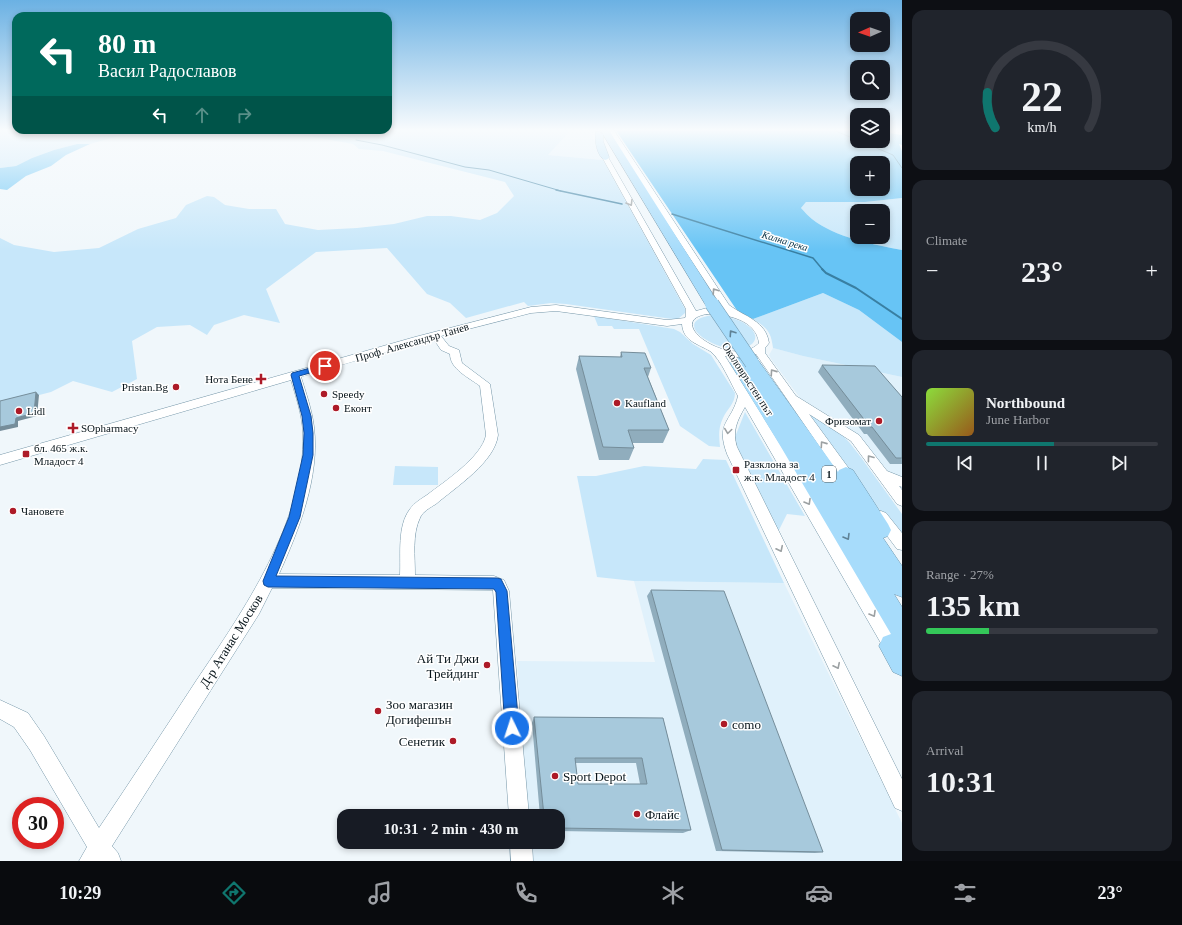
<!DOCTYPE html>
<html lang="en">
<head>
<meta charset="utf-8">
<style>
	body { margin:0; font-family:Georgia,serif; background:#20242c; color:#f1f3f6; height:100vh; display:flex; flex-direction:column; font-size:15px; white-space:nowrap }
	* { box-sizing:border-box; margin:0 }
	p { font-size:13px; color:#9ea1a6 }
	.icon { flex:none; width:22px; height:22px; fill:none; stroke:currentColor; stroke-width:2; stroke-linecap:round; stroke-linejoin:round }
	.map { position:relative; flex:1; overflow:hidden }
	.drawer { display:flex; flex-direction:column; gap:10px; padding:10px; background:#0d0f14; width:280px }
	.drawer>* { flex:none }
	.top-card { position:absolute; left:12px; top:12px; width:380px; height:122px; border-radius:12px; box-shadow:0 2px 6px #0003; background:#00695c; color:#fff; overflow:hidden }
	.needle { width:26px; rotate:268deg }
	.buttons { position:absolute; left:850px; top:12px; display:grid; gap:8px }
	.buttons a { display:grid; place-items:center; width:40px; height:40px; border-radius:8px; background:#171b24; box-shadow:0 2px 6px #0003; font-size:20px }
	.speed { position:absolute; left:12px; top:797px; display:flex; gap:8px; font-size:20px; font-weight:700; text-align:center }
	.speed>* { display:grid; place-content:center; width:52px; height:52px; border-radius:50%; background:#171b24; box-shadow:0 2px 6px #0003; line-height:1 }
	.speed .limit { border:6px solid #d22; background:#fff; color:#111 }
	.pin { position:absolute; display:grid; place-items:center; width:34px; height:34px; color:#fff; margin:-17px; border:2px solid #fff; border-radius:50%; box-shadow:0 1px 4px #0007 }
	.me { position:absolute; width:44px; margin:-22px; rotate:356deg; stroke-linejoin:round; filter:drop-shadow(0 0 3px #0008) }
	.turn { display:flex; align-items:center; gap:14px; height:84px; padding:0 20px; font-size:18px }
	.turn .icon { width:52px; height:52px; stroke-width:2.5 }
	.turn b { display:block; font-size:28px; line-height:34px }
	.lanes { display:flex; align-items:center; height:38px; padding:0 20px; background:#0003; justify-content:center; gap:20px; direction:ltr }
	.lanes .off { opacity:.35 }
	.big { font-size:30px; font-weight:600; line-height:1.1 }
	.drawer .card { flex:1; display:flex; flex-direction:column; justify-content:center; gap:6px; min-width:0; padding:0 14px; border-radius:12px; background:#20242c }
	.drawer .dial { align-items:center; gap:0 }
	.dial svg { height:104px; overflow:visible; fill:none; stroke:#363941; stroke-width:7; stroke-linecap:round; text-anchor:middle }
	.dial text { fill:#f1f3f6; stroke:none }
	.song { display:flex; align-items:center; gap:12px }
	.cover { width:48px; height:48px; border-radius:6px; background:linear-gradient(135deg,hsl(90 70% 55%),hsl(30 70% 35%)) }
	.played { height:4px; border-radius:2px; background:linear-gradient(90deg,#0f766e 55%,#363941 55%) }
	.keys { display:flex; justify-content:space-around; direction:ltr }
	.heat { display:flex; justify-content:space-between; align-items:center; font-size:22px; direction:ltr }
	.charge { height:6px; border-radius:3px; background:linear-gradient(90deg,#34c759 27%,#363941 0) }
	.trip { position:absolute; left:337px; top:809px; width:228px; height:40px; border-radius:12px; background:#171b24; box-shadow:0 2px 6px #0003; font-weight:600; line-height:40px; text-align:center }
	.tabs { display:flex; height:64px; justify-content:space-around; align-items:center; background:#090b0e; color:#9ea1a6 }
	.tabs .icon { width:28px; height:28px }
	.tabs .active { color:#0f766e }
	.tabs b { font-size:18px; color:#f1f3f6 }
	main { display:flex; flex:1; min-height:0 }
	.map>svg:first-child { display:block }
	.built { fill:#e0f1fb }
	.green { fill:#c7e7fa; fill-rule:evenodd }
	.forest { fill:#67c4f5; fill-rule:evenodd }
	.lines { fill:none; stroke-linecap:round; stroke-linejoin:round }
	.stream-far2 { stroke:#397fa2; stroke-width:1 }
	.stream-far1 { stroke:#397fa2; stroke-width:1.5 }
	.stream { stroke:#397fa2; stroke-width:2 }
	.minor-casing { stroke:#7697a9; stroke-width:1 }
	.highway-casing { stroke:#6f96ac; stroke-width:1 }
	.minor { fill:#fff; fill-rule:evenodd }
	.highway { fill:#a7dcfb; fill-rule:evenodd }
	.highway-bridge-casing { stroke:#6f96ac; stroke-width:15; stroke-linecap:butt }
	.highway-bridge { stroke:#a7dcfb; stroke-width:14 }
	.wall { fill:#90adbd; fill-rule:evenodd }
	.shaded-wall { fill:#758d9a }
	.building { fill:#a7c9dc; stroke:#758d9a; fill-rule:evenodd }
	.oneway { stroke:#9ca1a3 }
	.oneway2 { stroke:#5f8296 }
	.route { fill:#1a73e8; stroke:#114b97 }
	.poi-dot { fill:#ad1a27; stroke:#fff; stroke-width:1.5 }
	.labels { text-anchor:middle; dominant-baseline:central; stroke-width:3; stroke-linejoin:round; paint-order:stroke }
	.far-water-label { font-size:10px; font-style:italic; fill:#053044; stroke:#fff }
	.shield { fill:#fff; stroke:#515a5f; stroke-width:1 }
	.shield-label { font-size:10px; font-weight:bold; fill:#07141a }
	.street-label { font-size:11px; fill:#07141a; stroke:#fff }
	.poi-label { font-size:11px; fill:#07141a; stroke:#fff; text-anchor:start }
	.near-street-label { font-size:13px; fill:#07141a; stroke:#fff }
	.near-poi-label { font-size:13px; fill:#07141a; stroke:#fff; text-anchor:start }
</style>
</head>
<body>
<main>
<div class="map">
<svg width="902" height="861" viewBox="0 0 902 861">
	<rect width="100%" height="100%" fill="#f0f7fb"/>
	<path class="built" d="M572,129H589L603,160L548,155Z
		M773,348L803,356L902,377V479L891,475L860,437L849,428L800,398L771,359L769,355Z
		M634,581L784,583L902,823V861H530L529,842H558V816H527L517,661L655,662Z"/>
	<path class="green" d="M0,129L16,130H140L90,144H77L54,150L32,158L16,166L0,168Z
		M495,129L503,131L511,129H572L548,155L603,160L685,309V313L678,319H672L566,304L551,303L528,306L524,302L466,318L450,303L427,294L387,248L316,252L266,289L280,323L244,315L214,325L207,335L190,325L157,327L132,341L137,379L112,392L73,381L51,392L0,405V238L14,245L54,252L99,248L138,229L176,218L186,205L207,196L214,197L225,205L249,209H276L285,224L318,230L357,228L394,224L427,216H451L480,220L497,213L514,196L505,182L383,151L359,149L353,144L297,134L277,136L279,132L300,130L357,140L323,130Z
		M902,198V250C875,245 834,237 812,219C808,216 805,212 801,208L806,202H865ZM857,211H883V237H857Z
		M823,293L859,310L902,342V377L803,356L773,348C771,331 767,328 753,319Z
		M712,315C722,316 732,317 742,322C761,332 760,347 737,349C714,350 669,322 712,315Z
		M594,316L674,329L680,332L693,344L711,355L735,393C735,404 727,409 723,418C718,428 719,437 720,447L709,446L680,426L639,329H614L612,326H598Z
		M745,412L805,516L787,514L778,532L739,453L735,437Z
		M809,414L835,428L849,442L860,456L902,514V537L867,494Z
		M703,459L726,460L784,583L634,581L597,577L577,476H596L644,466L696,469Z
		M395,466L438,467V485H393Z"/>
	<path class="forest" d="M615,129H856L857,141H883V132L902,135V145L899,144L902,151V198L865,202H806L801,208C805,212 808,216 812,219C834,237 875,245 902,250V342L859,310L823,293L753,319L742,314L736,309ZM857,163H883V189H857Z
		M77,144H90L66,155L51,166L26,176L7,190L0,189V168L16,166L32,158L54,150Z"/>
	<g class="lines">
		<path class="stream-far2" d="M831,129L857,140
			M356,140L382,145L465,167L489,170L561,191
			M860,141L893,155L902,168"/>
		<path class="stream-far1" d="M556,190L622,204
			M672,214L813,258L823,270"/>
		<path class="stream" d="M822,269L826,273L856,288L902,319"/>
		<g class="minor-casing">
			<path id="minor" d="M608,129H613L729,305C745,317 766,321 769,343L765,348V353L796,396L859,435L887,471L902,477V487L899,486L902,490V506L897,504L851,441L809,414L858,481L856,485L851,486L846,485L756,354L739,357L725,356L801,478L900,646L898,652L892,654L886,652L745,407C737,421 732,431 737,447L902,779V811L895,808L727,454C715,422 732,422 738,396C731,384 721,359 710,351C698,344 683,341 682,324L667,326L556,311L531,313L441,336L449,346L459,350L462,363L490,384L498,435C495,462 456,487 436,504C431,507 422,512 420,518C412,534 415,557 415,575L494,576L504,580L509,591L529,816H509L493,590L272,588L259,614L112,846L118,853L121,861H79L87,847L30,750L14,727L0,719V700L28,713L44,736L99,828C132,779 164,730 196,681C243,611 306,521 303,433C302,414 296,397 291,380L0,465V455L415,337L531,307L556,305L667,320L685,318L686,316V309L602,157L605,155L608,157L696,311L707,308L724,310L633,171ZM707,314C726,314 756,319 759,343C733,371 661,321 707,314ZM433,338L441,350L450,354C450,369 468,377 480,386L486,435C482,457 444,482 427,495C421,499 414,503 410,509C397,526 401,554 400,575L279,574C299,530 320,477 314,427C312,410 306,393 301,377Z
				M881,511L886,513L902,533V550L897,549L876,521L874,517L876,513Z
				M510,842H532L533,861H511Z"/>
		</g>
		<g class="highway-casing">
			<path id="highway" d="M600,129H608L719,304L717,307L712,308L707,307L705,304Z
				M596,132H599L603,134V141L609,157L608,159L605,160C597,157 594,139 596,132Z
				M738,358L744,360L745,362L746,360L752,358L758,360L838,472L839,470L846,467L853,470L888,524L891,530L888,536L883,538L902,566V597L894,594L902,607V676L893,672L879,646L883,637L891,634L781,447L730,363L732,360Z"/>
		</g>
		<use href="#minor" class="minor"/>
		<use href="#highway" class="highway"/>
		<g class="highway-bridge-casing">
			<path id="highway-bridge" d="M712,304L752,363"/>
		</g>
		<use href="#highway-bridge" class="highway-bridge"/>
	</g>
	<path class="wall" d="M621,352L651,368L648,377L669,430L663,443H632L634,448L629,460H599L576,369L579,356L620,357Z
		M822,365L902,397V464H890L867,434H864L818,372Z
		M651,590L823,852L815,853L716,851L647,596Z
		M534,717L663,718L691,830L683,833L558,831V816H540L532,723ZM575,763H636L640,784H578Z"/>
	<path class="shaded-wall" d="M36,392L39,395L37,416L18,421V427L0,431V427L16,418Z"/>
	<path class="building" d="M621,352L645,353L651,368H644L669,430H628L634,448L603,447L579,356L622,357Z
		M822,365L875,366L902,397V458H896L872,427H870Z
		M36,392L34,413L16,418L15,424L0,427V401Z
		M651,590L724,591L823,852L722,850Z
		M534,717L663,718L691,830L558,828V816H544ZM575,758H642L647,784H578Z"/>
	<defs><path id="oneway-chevron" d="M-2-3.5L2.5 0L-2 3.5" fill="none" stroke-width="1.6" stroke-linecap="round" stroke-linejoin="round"/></defs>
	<g class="oneway">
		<use href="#oneway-chevron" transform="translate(630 203) rotate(59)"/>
		<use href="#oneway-chevron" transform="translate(715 291) rotate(-124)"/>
		<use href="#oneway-chevron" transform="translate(773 372) rotate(-125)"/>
		<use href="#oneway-chevron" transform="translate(728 431) rotate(98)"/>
		<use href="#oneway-chevron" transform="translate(823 444) rotate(-125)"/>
		<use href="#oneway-chevron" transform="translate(870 458) rotate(-127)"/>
		<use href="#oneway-chevron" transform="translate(808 502) rotate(60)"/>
		<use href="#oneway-chevron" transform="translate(780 549) rotate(64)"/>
		<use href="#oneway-chevron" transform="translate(873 614) rotate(60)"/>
		<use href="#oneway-chevron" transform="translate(837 666) rotate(64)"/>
	</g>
	<g class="oneway2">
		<use href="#oneway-chevron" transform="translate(732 333) rotate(-124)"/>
		<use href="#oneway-chevron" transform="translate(847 537) rotate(59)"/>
	</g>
	<linearGradient id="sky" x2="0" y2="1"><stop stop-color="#6bb1e3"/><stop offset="0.52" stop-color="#f8fbfd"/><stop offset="1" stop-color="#f8fbfd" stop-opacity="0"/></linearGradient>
	<rect width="902" height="250" fill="url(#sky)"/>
	<path class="route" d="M325,364L329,366L328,368L299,376L311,416L313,433V455L300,517L276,576L497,578L501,579L507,591L519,728L517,733L512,735L507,733L505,728L496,592L494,589L268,587L264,585L263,581L289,517L303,455L304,433L302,416L291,375L292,373Z"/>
	<g class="poi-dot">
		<path d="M259 373h4v4h4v4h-4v4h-4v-4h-4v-4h4z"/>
		<circle cx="176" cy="387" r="4"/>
		<circle cx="324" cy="394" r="4"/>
		<circle cx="617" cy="403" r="4"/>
		<circle cx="336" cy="408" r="4"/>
		<circle cx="19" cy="411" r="4"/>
		<circle cx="879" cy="421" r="4"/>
		<path d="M71 422h4v4h4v4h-4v4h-4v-4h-4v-4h4z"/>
		<rect x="22" y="450" width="8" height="8" rx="2"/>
		<rect x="732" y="466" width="8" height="8" rx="2"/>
		<circle cx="13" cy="511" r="4"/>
		<circle cx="487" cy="665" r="4"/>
		<circle cx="378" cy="711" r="4"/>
		<circle cx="724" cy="724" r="4"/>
		<circle cx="453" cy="741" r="4"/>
		<circle cx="555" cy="776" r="4"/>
		<circle cx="637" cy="814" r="4"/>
	</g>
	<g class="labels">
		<g class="far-water-label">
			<text transform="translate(785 241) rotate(17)">Кална река</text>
		</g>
		<rect class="shield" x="822" y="466" width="14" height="16" rx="3"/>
		<g class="shield-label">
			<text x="829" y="474">1</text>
		</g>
		<g class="street-label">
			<text transform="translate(412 342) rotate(-16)">Проф. Александър Танев</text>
			<text transform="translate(748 379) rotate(57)">Околовръстен път</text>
		</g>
		<g class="poi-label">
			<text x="253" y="379" text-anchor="end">Нота Бене</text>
			<text x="168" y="387" text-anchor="end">Pristan.Bg</text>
			<text x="332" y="394">Speedy</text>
			<text x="625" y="403">Kaufland</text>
			<text x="344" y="408">Еконт</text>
			<text x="27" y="411">Lidl</text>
			<text x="871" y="421" text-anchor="end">Фризомат</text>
			<text x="81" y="428">SOpharmacy</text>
			<text x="34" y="448">бл. 465 ж.к.<tspan x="34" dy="13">Младост 4</tspan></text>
			<text x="744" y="464">Разклона за<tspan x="744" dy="13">ж.к. Младост 4</tspan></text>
			<text x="21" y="511">Чановете</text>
		</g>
		<g class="near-street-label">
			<text transform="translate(231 641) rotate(-58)">Д-р Атанас Москов</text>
		</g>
		<g class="near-poi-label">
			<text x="479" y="658" text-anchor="end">Ай Ти Джи<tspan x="479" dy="15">Трейдинг</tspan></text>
			<text x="386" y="704">Зоо магазин<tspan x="386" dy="15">Догифешън</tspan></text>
			<text x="732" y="724">como</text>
			<text x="445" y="741" text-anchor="end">Сенетик</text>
			<text x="563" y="776">Sport Depot</text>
			<text x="645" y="814">Флайс</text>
		</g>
	</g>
</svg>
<div class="buttons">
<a><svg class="needle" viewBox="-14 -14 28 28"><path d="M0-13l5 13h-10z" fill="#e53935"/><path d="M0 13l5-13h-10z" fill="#9ea1a6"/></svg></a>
<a><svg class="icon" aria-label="search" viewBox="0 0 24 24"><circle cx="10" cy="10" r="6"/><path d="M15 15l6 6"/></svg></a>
<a><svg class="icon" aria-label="layers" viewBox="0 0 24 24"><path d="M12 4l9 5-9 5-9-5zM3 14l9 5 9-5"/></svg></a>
<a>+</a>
<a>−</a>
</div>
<div class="speed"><div class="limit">30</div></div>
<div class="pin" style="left:325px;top:366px;background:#d93025"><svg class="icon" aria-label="arrive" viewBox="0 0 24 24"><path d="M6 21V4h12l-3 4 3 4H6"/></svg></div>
<svg class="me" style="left:512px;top:728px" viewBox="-20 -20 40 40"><circle r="17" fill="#1a73e8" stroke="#fff" stroke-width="3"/><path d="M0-11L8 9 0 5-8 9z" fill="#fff"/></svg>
<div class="trip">10:31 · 2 min · 430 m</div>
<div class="top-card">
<div class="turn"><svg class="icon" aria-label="left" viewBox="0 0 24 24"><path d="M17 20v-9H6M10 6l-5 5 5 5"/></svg><div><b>80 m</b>Васил Радославов</div></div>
<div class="lanes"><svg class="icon" aria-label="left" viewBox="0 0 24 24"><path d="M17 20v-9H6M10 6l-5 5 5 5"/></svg><svg class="icon off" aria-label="ahead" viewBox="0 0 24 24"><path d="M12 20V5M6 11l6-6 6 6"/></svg><svg class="icon off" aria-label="right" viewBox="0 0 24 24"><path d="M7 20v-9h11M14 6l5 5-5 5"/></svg></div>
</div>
</div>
<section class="drawer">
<div class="card dial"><svg viewBox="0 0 100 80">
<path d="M14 69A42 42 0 1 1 86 69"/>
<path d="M14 69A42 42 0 0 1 8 42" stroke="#0f766e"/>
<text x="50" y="56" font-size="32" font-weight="700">22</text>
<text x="50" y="72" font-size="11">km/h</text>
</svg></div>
<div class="card"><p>Climate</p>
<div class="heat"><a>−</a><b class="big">23°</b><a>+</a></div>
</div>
<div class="card">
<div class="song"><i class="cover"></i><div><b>Northbound</b><p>June Harbor</p></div></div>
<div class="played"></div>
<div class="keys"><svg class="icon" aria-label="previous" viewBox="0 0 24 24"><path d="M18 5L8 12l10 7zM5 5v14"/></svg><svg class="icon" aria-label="pause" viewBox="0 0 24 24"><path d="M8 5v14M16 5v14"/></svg><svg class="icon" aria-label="next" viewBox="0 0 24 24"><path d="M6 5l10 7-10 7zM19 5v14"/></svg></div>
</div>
<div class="card"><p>Range · 27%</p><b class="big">135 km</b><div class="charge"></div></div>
<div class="card"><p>Arrival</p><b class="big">10:31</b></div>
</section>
</main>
<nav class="tabs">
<b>10:29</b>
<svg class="icon active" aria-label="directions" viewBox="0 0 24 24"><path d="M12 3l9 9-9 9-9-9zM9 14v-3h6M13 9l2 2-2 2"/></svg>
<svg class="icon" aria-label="music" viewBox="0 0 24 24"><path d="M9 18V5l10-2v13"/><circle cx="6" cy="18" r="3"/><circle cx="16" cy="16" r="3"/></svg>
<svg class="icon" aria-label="phone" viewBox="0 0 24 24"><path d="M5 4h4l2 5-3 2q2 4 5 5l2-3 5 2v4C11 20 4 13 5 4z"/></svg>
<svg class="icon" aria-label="climate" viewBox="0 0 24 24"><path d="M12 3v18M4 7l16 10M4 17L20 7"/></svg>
<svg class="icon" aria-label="car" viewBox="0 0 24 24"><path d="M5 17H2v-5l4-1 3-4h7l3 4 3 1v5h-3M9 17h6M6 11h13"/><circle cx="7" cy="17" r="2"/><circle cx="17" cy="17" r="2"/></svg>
<svg class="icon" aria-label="filters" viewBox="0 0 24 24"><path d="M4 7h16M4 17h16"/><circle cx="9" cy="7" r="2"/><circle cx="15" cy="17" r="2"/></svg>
<b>23°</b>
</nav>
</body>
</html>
